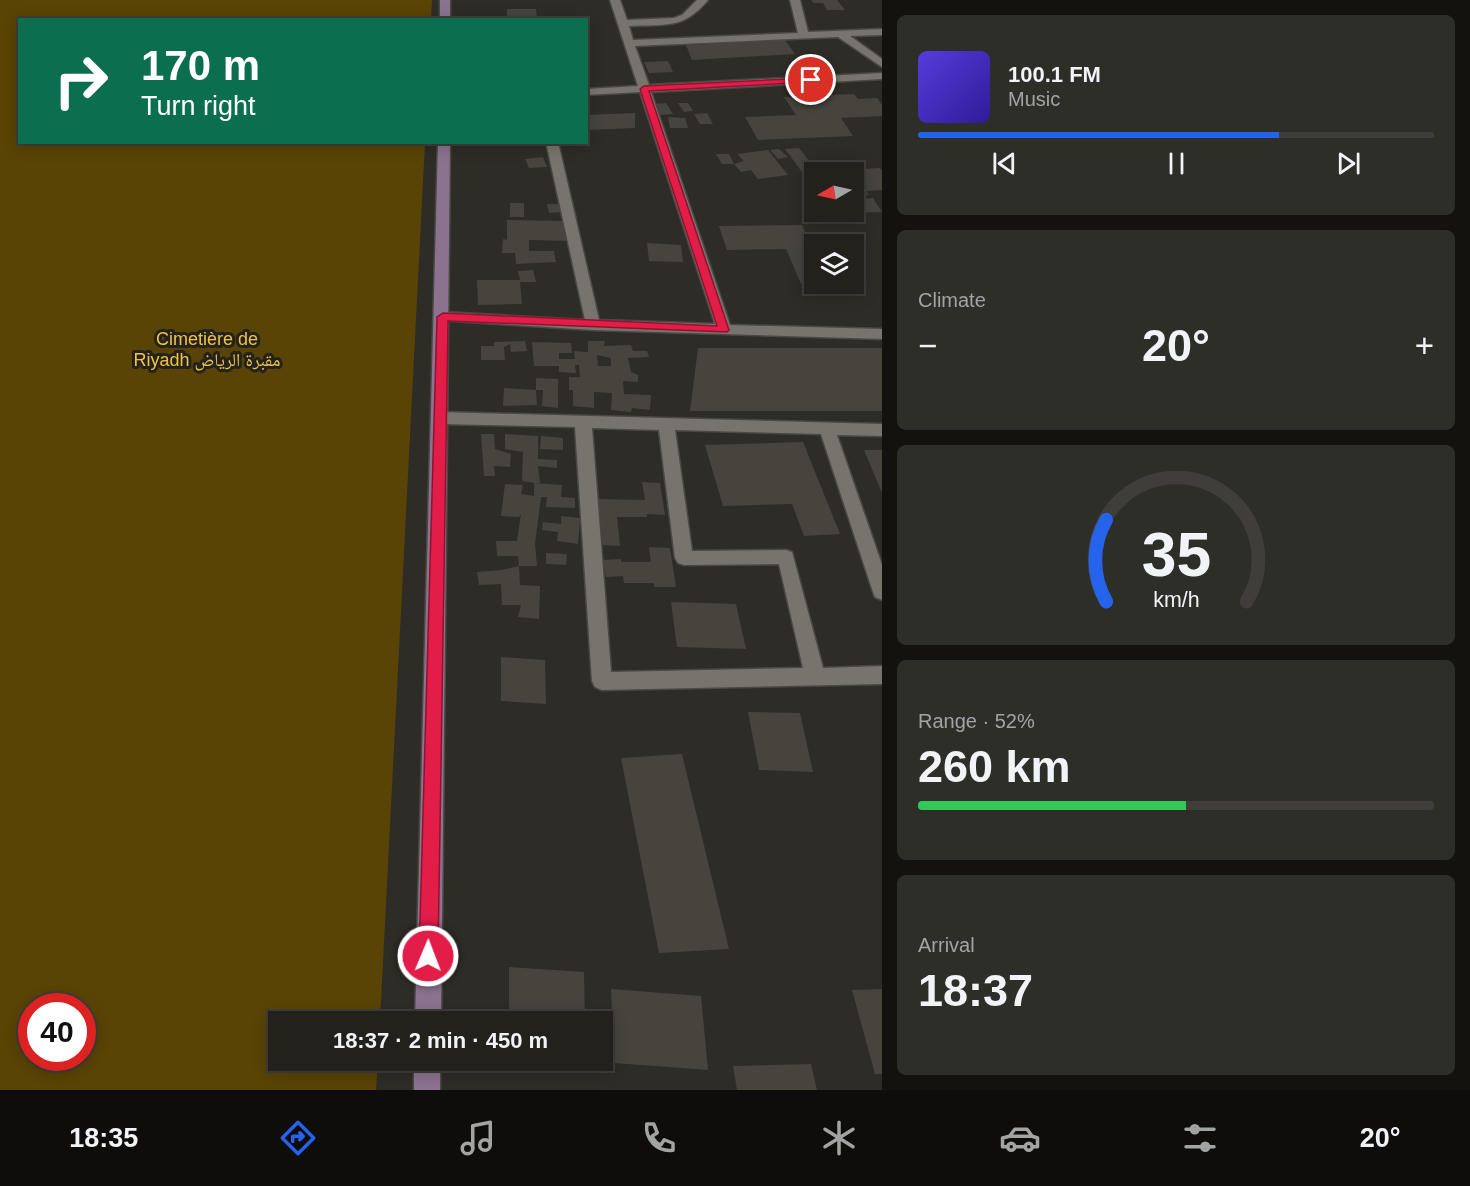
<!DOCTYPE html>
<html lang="en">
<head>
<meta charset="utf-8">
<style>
	body { margin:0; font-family:Helvetica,"Noto Naskh Arabic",sans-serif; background:#2e2e29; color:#f1f3f6; height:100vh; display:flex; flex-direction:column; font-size:22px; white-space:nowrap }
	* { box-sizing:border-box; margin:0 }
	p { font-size:20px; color:#a2a3a3 }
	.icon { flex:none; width:33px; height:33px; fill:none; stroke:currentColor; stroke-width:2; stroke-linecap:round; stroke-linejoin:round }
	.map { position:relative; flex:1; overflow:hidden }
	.sheet { display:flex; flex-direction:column; gap:15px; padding:15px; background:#13120f; width:588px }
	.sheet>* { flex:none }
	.top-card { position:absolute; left:18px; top:18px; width:570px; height:126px; border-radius:0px; box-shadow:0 3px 15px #0003,0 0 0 2px #3f3e3b; background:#0b6e4f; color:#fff; overflow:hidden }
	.needle { width:39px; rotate:261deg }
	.controls { position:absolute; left:804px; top:162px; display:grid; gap:12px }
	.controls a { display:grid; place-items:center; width:60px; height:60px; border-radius:0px; background:#22211c; box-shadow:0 3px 15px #0003,0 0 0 2px #3f3e3b; font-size:30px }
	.speed { position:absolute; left:18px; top:993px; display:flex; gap:12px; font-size:30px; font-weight:700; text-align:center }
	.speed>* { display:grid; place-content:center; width:78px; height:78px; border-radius:50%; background:#22211c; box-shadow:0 3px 15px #0003,0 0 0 2px #3f3e3b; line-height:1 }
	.speed .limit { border:9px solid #d22; background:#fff; color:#111 }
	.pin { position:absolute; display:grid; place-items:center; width:51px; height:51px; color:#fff; margin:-26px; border:3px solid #fff; border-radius:50%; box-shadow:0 2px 6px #0007 }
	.me { position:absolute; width:66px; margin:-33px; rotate:1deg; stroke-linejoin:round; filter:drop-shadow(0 0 4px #0008) }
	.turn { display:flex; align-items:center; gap:21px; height:126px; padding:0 24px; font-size:27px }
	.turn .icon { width:78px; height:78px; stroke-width:2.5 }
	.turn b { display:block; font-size:42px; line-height:51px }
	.big { font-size:45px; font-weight:800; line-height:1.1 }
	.sheet .card { flex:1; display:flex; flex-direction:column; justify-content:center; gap:9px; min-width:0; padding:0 21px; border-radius:9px; background:#2e2e29 }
	.sheet .dial { align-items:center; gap:0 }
	.dial svg { height:156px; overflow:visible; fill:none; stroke:#3f3e3b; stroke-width:7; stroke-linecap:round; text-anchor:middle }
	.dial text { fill:#f1f3f6; stroke:none }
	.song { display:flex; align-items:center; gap:18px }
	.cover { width:72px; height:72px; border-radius:9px; background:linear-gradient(135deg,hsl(250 70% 55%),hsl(250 70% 35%)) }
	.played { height:6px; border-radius:3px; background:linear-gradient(90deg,#2563eb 70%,#3f3e3b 70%) }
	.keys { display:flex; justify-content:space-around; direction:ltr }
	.heat { display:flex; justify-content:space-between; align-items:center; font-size:33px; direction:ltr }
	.charge { height:9px; border-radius:4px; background:linear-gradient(90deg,#34c759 52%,#3f3e3b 0) }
	.trip { position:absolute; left:268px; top:1011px; width:345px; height:60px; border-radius:0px; background:#22211c; box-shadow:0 3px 15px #0003,0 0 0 2px #3f3e3b; font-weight:800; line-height:60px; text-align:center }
	.tabs { display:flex; height:96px; justify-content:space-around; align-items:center; background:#0e0d0b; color:#a2a3a3 }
	.tabs .icon { width:42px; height:42px }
	.tabs .selected { color:#2563eb }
	.tabs b { font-size:27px; color:#f1f3f6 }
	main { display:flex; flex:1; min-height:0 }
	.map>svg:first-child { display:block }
	.green { fill:#594405; fill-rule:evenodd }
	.building { fill:#46443d; fill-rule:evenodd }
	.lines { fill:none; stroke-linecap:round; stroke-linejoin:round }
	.street-casing { stroke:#4a4843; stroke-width:3 }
	.secondary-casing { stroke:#4a4843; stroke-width:3 }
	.street { fill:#77746d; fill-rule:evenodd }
	.secondary { fill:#8b728f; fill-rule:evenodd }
	.route { fill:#e11d48; stroke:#92132f; stroke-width:1.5 }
	.labels { text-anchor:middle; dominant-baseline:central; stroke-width:6; stroke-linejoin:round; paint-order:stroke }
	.park-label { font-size:18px; fill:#f1c244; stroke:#24221c }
</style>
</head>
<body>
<main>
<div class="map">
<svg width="882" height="1090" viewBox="0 0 882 1090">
	<rect width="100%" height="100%" fill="#2e2c26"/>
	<path class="green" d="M0,0H432L431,20H20V142L425,143L380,1021L279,1022V1060L378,1061L376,1090H0ZM32,1006H82V1058H32Z"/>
	<path class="building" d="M811,0H837L845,10H827L823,3H814Z
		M507,9H536L537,20H507Z
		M785,40L795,54L692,60L686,45L709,44L708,42Z
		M668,61L673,72L649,73L644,62Z
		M854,94L858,99L877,98L882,105V116L841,118L853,136L758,140L745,117L796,115L784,97Z
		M666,103L673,114L660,115L653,104Z
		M678,103H688L693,111L684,112Z
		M635,113V128L586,130V115Z
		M707,113L713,124H700L694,114Z
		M668,117L685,118L688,128H670Z
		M799,148L816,170L802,172L785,149Z
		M779,149L788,157L778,159L770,150Z
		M768,150L788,175L758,179L751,170L741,172L734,164L744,161L737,154Z
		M716,154H729L734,164H722Z
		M543,157L547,167L529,168L525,159Z
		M880,168L882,171V190L866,191L869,195L856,196L858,199L873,198L882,212L854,213V172H846L844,170Z
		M510,203H524V217H510Z
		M547,204H562L564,212L549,213Z
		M507,220L567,221L569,241L529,240V251H554L556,262L516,264L515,253H502L503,239L507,240Z
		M802,225L814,253V284H801L786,249L727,250L719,226Z
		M647,243L681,245L683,262L649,261Z
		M533,270L536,282H520L522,304L478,305L477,280H520L518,271Z
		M525,341L527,351L511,352L510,344L504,347L505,360H481V346H494V342Z
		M588,341H605L604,346L631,345L633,351H647L649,357L628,358L631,372L638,375V382L623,381L624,394L651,395L650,410L632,408L631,412L611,410L612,393L594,392V408L573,406V390H569V377H580L579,365H575L576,373L559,372V366H534L532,342L571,343L572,353H559V359H575L574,351L588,352ZM597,355L611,358V366H598Z
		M698,348H882V411H690Z
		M536,378L558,379V408L542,406L543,390H536Z
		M504,388L536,390L537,405L503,406Z
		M481,434H494L495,449L511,454L510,467L494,466L495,476H484Z
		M505,434L538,436V459L557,460V468L538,466L540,483H534L562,485L561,497L575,498V508L546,507L547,497H541L535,544L537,566H519L518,556H497L496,541H517L521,514L519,517L501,516L505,484L523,485L521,494L534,496V483L522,481L523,452L505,449Z
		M541,436L563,438V450L540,449Z
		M803,442L840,534L804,536L792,504L723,506L705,445Z
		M864,450H882V493Z
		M642,482L660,483L665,515L647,514V517H617L620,546L600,545L597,499L645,500Z
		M561,516L580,518L578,544L557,541L558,532L542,530L543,522L561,524Z
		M649,547L670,548L676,587H654V583H624L623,576L606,577L602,560L621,559V562H651Z
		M546,553L567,554L566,565L546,564Z
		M519,566L520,585L540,586L539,619L518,617L521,605H502L501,584L479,585L477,572L501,570Z
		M671,602L736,604L746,649L677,647Z
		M501,657L545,660L546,704L501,701Z
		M748,712L800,713L813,772L759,770Z
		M682,754L729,949L659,953L621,758Z
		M509,967L584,972L585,1022H509Z
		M611,989L701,996L708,1070L614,1063Z
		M882,989V1074H875L852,990Z
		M811,1064L817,1090H737L733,1066Z"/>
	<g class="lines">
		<g class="street-casing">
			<path id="street" d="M610,0H620L627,20L674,18L682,15L697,0H708C683,30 665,24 629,26L633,40L798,33L790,0H800L808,32L882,29V35L850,36L882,59V67L838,37L635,46L649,85L882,73V79L651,92L730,325L882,329V339L593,330L438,320L436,317L443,312L585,320L546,142H558L599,320L715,324L640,92L586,95V89L638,86Z
				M440,412L882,424V436L837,435L882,565V600L875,597L873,592L821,434L675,430L692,551L786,550L792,552L823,668L882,666V684L602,690L595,687L592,681L575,427L440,424L434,422L432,418L434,414ZM592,428L659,430L675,558L678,563L684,565L779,564L803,668L611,672Z"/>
		</g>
		<g class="secondary-casing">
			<path id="secondary" d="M440,0H450V20H440Z
				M438,142H450L441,1022H415Z
				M414,1060H440V1090H414Z"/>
		</g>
		<use href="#street" class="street"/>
		<use href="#secondary" class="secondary"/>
	</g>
	<path class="route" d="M811,78L815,80L814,82L649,91L729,330L727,332L448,321L438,956L435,962L428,965L422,962L419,956L437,317L443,313L717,326L640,89L644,86Z"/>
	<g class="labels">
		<g class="park-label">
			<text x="207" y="339">Cimetière de<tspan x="207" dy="21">Riyadh مقبرة الرياض</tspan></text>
		</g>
	</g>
</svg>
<div class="controls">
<a><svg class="needle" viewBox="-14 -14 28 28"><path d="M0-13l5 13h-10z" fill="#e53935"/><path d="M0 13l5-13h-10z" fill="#a2a3a3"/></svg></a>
<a><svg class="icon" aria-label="layers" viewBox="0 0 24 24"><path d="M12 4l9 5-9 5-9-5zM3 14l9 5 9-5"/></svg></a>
</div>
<div class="speed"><div class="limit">40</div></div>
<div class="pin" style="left:811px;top:80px;background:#d93025"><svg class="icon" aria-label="arrive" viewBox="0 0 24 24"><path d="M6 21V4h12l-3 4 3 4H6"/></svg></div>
<svg class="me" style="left:428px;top:956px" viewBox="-20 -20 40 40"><circle r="17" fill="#e11d48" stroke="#fff" stroke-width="3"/><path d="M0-11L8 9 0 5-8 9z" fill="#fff"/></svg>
<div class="trip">18:37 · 2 min · 450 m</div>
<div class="top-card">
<div class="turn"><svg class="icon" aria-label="right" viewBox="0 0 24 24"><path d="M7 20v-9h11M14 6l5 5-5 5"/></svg><div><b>170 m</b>Turn right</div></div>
</div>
</div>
<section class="sheet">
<div class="card">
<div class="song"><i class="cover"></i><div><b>100.1 FM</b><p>Music</p></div></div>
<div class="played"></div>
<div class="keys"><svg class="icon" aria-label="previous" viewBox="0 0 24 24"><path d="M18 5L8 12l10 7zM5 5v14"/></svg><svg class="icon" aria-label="pause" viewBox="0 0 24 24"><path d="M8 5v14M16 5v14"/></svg><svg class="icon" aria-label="next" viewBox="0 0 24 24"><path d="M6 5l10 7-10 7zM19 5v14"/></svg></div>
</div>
<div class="card"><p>Climate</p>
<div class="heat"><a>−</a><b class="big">20°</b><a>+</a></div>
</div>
<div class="card dial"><svg viewBox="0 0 100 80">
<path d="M14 69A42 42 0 1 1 86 69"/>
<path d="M14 69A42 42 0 0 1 14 27" stroke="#2563eb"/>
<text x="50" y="56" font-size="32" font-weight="700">35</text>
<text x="50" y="72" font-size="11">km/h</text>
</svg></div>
<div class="card"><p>Range · 52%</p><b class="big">260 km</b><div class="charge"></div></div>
<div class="card"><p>Arrival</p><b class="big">18:37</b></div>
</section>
</main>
<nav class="tabs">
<b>18:35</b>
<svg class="icon selected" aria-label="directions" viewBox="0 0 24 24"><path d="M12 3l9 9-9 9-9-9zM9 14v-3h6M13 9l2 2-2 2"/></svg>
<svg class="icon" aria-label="music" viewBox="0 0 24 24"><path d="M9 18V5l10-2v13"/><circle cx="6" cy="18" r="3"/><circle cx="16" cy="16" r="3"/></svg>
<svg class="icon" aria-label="phone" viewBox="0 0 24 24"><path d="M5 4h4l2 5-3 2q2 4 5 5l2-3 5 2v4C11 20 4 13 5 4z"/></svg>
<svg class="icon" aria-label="climate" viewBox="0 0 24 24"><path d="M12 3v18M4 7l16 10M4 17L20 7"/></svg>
<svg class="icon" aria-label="car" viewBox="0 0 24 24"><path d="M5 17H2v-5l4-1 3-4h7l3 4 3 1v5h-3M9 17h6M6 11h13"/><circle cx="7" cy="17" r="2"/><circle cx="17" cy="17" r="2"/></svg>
<svg class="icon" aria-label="filters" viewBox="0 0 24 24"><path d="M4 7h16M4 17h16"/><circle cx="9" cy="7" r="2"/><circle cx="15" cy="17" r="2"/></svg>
<b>20°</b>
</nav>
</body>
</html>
